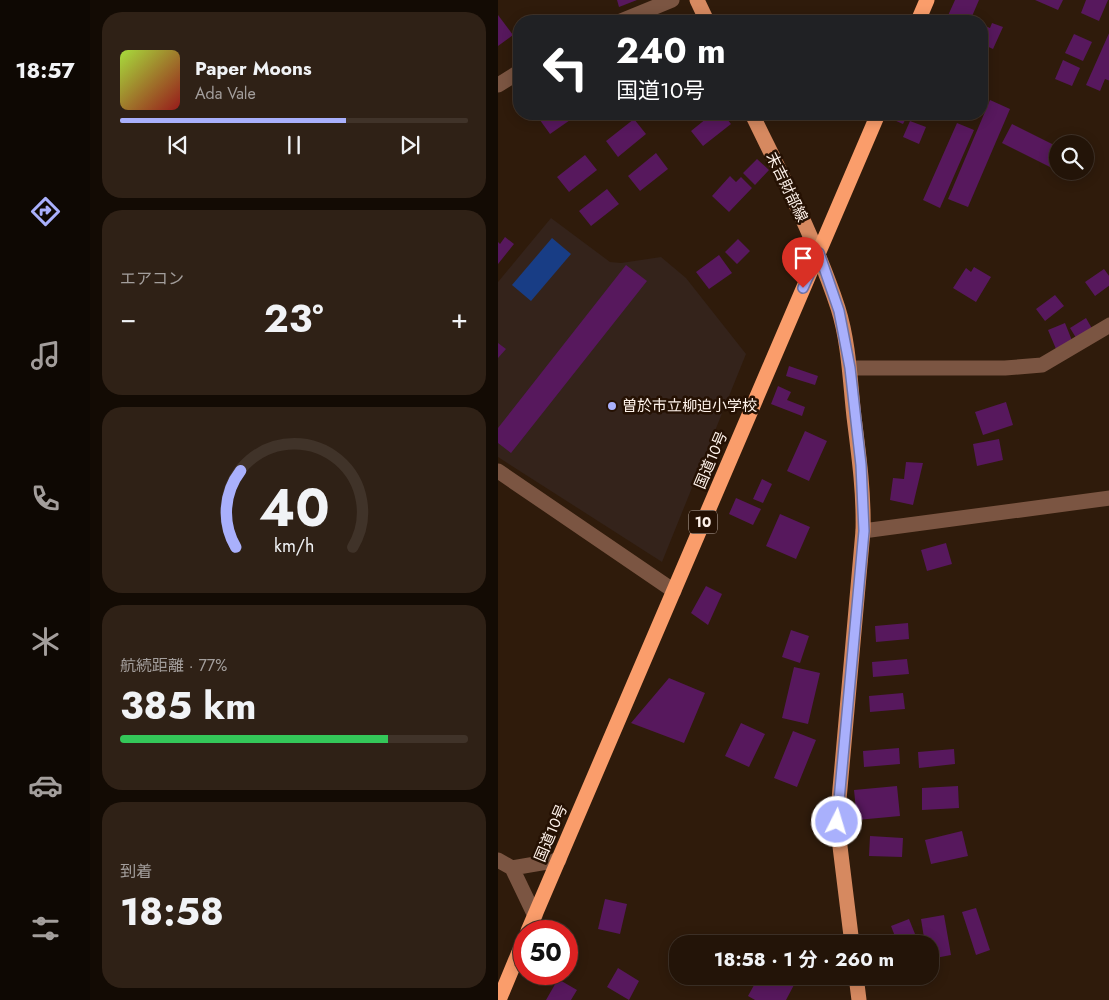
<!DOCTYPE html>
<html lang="ja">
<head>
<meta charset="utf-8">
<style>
	body { margin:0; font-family:Jost,"Noto Sans JP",sans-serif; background:#2f2116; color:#f1f3f6; height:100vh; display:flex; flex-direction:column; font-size:19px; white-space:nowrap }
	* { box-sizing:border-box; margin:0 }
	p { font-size:16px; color:#a39e9c }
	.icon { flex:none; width:28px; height:28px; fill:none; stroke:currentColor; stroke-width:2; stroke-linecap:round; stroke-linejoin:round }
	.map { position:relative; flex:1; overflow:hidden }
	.drawer { display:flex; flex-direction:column; gap:12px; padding:12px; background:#130b04; width:408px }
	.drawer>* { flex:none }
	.top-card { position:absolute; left:15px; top:15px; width:475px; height:105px; border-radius:20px; box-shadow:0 2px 12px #0003,0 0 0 1px #403329; background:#202124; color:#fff; overflow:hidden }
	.tools { position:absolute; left:551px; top:135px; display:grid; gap:10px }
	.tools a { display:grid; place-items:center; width:45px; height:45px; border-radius:50%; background:#231408; box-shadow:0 2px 12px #0003,0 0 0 1px #403329; font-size:25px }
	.speed { position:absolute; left:15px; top:920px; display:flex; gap:10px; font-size:25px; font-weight:700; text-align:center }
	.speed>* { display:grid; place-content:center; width:65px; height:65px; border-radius:50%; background:#231408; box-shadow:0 2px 12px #0003,0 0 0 1px #403329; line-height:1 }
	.speed .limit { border:8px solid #d22; background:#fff; color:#111 }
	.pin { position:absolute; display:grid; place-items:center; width:42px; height:42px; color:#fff; margin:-51px -21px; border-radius:50% 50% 50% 0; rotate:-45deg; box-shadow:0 0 5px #0007 }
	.pin .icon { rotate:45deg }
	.me { position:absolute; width:55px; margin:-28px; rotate:5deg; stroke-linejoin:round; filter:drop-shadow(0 0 4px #0008) }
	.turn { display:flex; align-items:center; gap:18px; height:105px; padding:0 20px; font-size:22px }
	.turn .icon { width:65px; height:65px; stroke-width:2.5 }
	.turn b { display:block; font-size:35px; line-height:42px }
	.big { font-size:38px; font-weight:700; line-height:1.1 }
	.drawer .tile { flex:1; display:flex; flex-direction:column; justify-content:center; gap:8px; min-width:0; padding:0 18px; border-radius:20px; background:#2f2116 }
	.drawer .dial { align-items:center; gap:0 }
	.dial svg { height:130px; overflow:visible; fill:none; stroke:#403329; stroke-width:7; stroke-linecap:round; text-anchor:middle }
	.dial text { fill:#f1f3f6; stroke:none }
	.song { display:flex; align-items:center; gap:15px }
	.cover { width:60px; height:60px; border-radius:8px; background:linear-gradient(135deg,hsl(80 70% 55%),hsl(0 70% 35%)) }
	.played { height:5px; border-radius:2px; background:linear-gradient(90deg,#a9b0fc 65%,#403329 65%) }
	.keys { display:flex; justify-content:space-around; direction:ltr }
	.heat { display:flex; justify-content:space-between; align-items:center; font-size:28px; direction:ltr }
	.charge { height:8px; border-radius:4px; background:linear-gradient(90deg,#34c759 77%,#403329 0) }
	.trip { position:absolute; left:171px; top:935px; width:270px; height:50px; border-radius:20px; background:#231408; box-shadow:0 2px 12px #0003,0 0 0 1px #403329; font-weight:700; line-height:50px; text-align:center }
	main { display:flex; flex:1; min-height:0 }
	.tab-bar { display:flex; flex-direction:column; width:90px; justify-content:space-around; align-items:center; background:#0e0803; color:#a39e9c }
	.tab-bar .icon { width:35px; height:35px }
	.tab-bar .active { color:#a9b0fc }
	.tab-bar b { font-size:22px; color:#f1f3f6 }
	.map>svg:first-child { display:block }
	.education { fill:#34231b }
	.water { fill:#183d85 }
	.building { fill:#57185d }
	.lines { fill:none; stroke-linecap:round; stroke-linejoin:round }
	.minor { stroke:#7b5542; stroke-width:15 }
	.major { stroke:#d68960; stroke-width:15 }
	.highway { stroke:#fa9d6b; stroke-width:15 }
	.route-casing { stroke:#6e72a4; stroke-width:12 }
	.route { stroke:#a9b0fc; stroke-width:9 }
	.poi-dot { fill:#a9b0fc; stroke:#251103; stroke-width:2 }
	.labels { text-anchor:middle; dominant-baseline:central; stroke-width:5; stroke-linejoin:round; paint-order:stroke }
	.shield { fill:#251103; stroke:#bdaea5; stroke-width:1 }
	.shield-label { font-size:14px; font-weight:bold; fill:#fef2ea }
	.street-label { font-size:15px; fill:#fef2ea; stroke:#251103 }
	.poi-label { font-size:15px; fill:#fef2ea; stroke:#251103; text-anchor:start }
</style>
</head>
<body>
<main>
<nav class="tab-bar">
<b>18:57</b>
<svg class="icon active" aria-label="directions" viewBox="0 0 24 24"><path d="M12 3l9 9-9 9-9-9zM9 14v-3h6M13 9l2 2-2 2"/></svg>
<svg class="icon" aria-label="music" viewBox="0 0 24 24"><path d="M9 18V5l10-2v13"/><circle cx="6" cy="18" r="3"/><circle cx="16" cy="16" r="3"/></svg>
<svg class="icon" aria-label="phone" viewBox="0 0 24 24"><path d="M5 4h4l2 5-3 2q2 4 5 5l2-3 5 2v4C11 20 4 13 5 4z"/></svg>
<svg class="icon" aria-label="climate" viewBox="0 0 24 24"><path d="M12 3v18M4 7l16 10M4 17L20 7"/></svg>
<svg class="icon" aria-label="car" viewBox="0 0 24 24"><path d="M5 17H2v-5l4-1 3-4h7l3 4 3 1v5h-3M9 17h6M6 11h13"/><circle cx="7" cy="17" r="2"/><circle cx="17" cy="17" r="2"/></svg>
<svg class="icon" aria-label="filters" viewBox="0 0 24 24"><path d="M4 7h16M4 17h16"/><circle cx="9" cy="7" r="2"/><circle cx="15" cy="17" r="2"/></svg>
</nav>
<section class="drawer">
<div class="tile">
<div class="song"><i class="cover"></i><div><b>Paper Moons</b><p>Ada Vale</p></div></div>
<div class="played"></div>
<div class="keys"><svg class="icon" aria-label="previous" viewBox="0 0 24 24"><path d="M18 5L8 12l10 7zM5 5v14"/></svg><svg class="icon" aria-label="pause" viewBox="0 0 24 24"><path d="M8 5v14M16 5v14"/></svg><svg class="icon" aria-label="next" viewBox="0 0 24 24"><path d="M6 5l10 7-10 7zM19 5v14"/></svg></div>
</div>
<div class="tile"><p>エアコン</p>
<div class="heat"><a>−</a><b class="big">23°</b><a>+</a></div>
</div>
<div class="tile dial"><svg viewBox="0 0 100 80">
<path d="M14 69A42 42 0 1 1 86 69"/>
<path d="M14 69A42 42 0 0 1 17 22" stroke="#a9b0fc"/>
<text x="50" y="56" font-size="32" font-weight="700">40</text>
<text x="50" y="72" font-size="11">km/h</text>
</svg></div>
<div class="tile"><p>航続距離 · 77%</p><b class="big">385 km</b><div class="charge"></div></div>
<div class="tile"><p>到着</p><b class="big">18:58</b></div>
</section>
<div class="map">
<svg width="612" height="1000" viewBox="0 0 612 1000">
	<rect width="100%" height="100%" fill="#2f1b0b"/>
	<path class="education" d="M53,218L112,262L123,263L163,257L188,278L248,354L164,562L0,457V282Z"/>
	<path class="water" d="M54,238L73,254L33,301L14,285Z"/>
	<path class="building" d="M119,0H139L121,7Z
		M457,0H481L472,21L448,20Z
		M537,0H565L560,10Z
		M588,0H610L601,21L583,13Z
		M0,15L15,35L0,46Z
		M494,23L505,27L495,49L484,44L485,25L492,28Z
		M612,31V81L607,79L602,91L588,85Z
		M576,34L594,42L585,61L567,53Z
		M565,60L582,68L574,86L557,79Z
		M492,100L512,109L470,207L450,199Z
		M43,114H72L75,118L52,134L39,116Z
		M214,114H225L233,124L205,146L193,131Z
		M399,114L409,116L405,124L396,120Z
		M136,119L148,134L120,157L108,141Z
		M412,121L428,127L421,144L405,137Z
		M459,123L476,130L442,208L425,200Z
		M514,124L560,147V171L504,143Z
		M158,153L170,169L142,191L130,176Z
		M87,155L99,170L71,192L59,177Z
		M259,159L271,170L257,185L245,173Z
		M232,176L238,182L243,177L254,188L231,212L214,196Z
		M109,189L121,204L93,226L81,211Z
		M7,237L16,244L0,264V242L2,244Z
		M240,239L252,251L239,264L227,252Z
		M221,255L234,273L211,289L198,272Z
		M128,265L149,281L13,453L0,443V428Z
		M476,267L493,277L478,302L455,288L468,268L473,272Z
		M606,269L612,277V285L597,296L587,282Z
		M557,295L566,306L547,321L538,309Z
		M588,318L596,332L580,341L572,328Z
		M567,323L575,343L558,349L550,330Z
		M0,343L8,349L0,358Z
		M291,366L320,376L317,385L288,376Z
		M280,386L293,392L289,400L307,407L304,416L273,404Z
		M508,402L515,425L485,435L477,412Z
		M307,431L329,441L311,481L289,471Z
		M501,439L505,460L479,466L475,444Z
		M408,462L425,463L415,505L392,500L395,478L406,479Z
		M264,479L274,484L265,503L255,499Z
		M238,498L263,509L255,525L231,514Z
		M282,514L312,527L298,559L268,546Z
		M448,543L454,564L429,571L423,550Z
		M208,586L224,594L210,625L193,613Z
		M410,623L411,639L378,642L377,626Z
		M293,630L311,636L302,663L284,657Z
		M409,659L411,674L375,677L374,662Z
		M296,667L322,673L310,724L284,718Z
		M171,678L207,693L186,743L133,723Z
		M405,693L407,709L372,712L371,696Z
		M243,723L267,734L251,767L227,756Z
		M295,731L318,740L299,787L276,778Z
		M401,748L402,764L366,767L365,751Z
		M456,749L457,764L421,768L420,752Z
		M399,786L402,816L359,820L356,790Z
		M460,786L461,808L424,810V788Z
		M464,831L470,856L433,864L427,840Z
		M372,836L405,838L404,857L371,856Z
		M107,899L129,904L122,934L100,929Z
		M478,908L492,950L478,955L464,912Z
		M446,915L453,955L432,959V944H427L423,919Z
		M411,919L421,944H400L393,926Z
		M285,934L307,942V944H281Z
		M120,968L141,981L131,1000L109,987Z
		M208,976H229L226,985L207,979Z
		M261,976H284L297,983L288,1000H257L250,996Z
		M60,979L79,990L73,1000H48Z"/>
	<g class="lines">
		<path class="minor" d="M123,21L174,0
			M0,85L21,72
			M352,368H507L544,365L612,325
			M0,471L176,591
			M365,531L612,498
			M0,860L14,868L61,860
			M14,868L37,916"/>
		<path class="major" d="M199,0L209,21
			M254,114C285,178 318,241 340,308C351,343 352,381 356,417C361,456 366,493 365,531L339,822L354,944
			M358,976L361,1000"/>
		<path class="highway" d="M420,21L429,0
			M30,931L380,114
			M1,1000L26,940"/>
	</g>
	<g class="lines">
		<g class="route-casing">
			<path id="route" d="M305,288L321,253L341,311L352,368L363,465L366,531L339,822"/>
		</g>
		<use href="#route" class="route"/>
	</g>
	<circle class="poi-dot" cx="114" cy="406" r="5"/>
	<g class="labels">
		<rect class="shield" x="191" y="510.5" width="28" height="23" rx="4"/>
		<g class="shield-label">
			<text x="205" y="522">10</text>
		</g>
		<g class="street-label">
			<text transform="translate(289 187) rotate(64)">末吉財部線</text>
			<text transform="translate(213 460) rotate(-67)">国道10号</text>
			<text transform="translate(53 833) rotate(-67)">国道10号</text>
		</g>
		<g class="poi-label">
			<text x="124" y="406">曽於市立柳迫小学校</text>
		</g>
	</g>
</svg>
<div class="tools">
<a><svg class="icon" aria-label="search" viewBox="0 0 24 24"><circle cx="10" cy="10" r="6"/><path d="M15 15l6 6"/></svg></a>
</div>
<div class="speed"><div class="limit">50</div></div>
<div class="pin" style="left:305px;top:288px;background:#d93025"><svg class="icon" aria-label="arrive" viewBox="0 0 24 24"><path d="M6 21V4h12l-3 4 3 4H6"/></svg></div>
<svg class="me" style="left:339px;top:822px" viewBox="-20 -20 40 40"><circle r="17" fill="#a9b0fc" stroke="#fff" stroke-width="3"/><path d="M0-11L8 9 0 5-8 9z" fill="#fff"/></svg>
<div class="trip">18:58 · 1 分 · 260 m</div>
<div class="top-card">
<div class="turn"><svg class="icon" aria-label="left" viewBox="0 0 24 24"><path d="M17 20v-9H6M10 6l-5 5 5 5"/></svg><div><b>240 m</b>国道10号</div></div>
</div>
</div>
</main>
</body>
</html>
